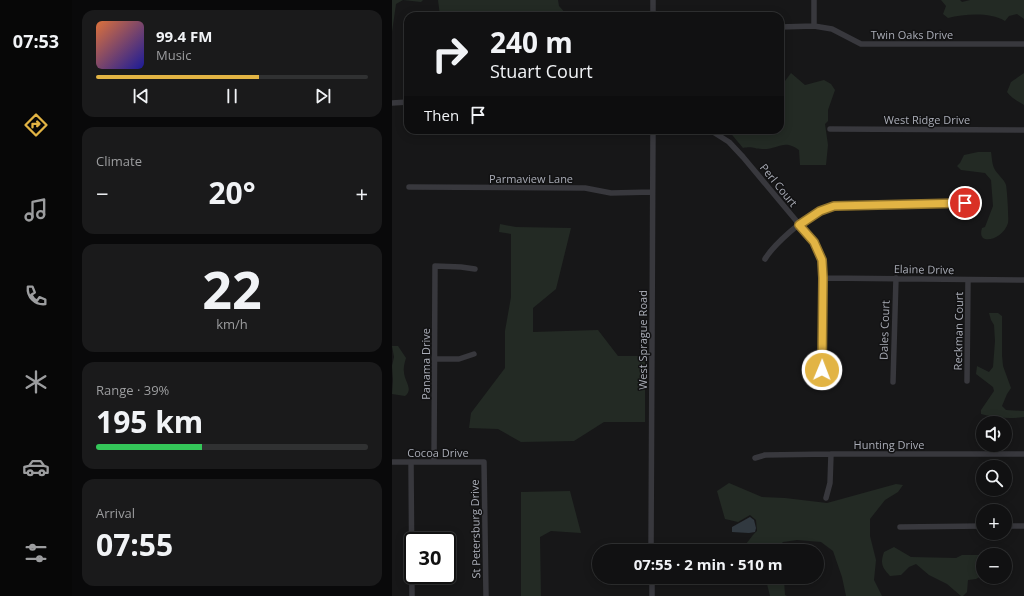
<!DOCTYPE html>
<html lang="en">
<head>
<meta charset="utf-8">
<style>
	body { margin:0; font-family:"Open Sans",sans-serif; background:#1a1a1b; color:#f1f3f6; height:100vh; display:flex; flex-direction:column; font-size:15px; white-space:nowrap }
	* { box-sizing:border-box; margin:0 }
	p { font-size:13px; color:#9c9d9f }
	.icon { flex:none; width:22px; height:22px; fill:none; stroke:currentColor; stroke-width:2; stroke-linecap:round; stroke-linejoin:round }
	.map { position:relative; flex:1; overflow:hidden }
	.details { display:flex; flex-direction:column; gap:10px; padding:10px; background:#09090a; width:320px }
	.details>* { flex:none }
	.hud { position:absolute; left:12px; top:12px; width:380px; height:122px; border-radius:12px; box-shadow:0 2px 10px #0003,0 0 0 1px #303132; background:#111112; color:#f1f3f6; overflow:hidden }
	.controls { position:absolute; left:584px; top:416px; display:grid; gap:8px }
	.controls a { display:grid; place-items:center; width:36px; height:36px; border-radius:50%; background:#111112; box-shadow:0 2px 10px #0003,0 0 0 1px #303132; font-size:20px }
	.speed { position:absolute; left:12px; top:532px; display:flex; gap:8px; font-size:20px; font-weight:700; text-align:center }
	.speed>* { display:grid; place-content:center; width:52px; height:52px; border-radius:50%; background:#111112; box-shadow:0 2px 10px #0003,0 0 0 1px #303132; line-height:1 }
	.speed .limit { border:2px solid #111; border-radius:6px; background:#fff; color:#111 }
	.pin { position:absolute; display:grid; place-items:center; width:34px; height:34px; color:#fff; margin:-17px; border:2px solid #fff; border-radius:50%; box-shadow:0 1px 4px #0007 }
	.me { position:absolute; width:44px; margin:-22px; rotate:1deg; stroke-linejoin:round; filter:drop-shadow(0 0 3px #0008) }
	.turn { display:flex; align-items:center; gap:14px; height:84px; padding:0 20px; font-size:18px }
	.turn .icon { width:52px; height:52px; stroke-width:2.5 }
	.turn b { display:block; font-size:28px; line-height:34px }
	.then { display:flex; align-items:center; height:38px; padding:0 20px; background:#0003; gap:8px; font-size:15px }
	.big { font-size:30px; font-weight:700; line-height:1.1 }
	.details .card { flex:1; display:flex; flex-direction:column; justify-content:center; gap:6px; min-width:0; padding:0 14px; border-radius:12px; background:#1a1a1b }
	.details .dial { align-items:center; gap:0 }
	.dial b { font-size:52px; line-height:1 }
	.song { display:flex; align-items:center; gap:12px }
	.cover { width:48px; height:48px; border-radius:6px; background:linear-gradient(135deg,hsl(20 70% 55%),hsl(240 70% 35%)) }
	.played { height:4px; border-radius:2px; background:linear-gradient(90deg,#e2b444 60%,#303132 60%) }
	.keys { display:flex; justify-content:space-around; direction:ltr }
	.heat { display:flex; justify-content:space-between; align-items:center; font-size:22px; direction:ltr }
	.charge { height:6px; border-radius:3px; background:linear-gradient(90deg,#34c759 39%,#303132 0) }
	.trip { position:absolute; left:200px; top:544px; width:232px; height:40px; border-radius:20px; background:#111112; box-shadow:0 2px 10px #0003,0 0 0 1px #303132; font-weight:700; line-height:40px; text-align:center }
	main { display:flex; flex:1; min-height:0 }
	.menu { display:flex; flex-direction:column; width:72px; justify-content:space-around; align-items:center; background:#070707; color:#9c9d9f }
	.menu .icon { width:28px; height:28px }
	.menu .active { color:#e2b444 }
	.menu b { font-size:18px; color:#f1f3f6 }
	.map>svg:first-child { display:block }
	.green { fill:#232a24 }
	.water { fill:#313940 }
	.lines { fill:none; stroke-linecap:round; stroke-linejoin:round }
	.minor { stroke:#38383d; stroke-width:5.5 }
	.route-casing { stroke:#93752c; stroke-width:10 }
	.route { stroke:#e2b444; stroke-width:7 }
	.labels { text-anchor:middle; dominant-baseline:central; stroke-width:3; stroke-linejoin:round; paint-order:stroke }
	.street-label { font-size:11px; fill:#aaadb7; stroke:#121213 }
</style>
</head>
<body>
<main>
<nav class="menu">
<b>07:53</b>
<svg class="icon active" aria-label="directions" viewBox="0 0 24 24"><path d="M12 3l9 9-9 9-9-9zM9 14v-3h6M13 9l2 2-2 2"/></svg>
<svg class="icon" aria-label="music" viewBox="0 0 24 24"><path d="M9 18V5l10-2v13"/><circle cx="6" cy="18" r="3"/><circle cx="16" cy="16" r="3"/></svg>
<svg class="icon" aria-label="phone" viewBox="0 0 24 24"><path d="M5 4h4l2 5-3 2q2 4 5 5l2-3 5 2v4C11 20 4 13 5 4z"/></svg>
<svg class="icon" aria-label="climate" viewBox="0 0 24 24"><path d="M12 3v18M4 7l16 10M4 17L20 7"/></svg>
<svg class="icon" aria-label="car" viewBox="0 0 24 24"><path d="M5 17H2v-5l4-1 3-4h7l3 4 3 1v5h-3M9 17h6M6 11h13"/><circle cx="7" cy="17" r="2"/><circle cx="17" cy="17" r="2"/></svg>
<svg class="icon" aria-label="filters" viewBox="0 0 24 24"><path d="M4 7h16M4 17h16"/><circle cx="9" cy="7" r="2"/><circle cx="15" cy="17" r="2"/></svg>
</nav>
<section class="details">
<div class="card">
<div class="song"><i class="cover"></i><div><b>99.4 FM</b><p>Music</p></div></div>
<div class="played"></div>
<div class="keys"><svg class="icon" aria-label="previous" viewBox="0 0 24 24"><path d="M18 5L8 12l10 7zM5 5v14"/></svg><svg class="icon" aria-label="pause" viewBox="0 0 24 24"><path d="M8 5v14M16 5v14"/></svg><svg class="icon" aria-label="next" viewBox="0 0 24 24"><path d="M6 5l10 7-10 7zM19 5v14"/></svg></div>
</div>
<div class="card"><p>Climate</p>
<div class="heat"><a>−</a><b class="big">20°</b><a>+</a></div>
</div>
<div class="card dial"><b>22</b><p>km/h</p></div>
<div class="card"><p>Range · 39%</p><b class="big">195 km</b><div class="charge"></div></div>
<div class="card"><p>Arrival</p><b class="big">07:55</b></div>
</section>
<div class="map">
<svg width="632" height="596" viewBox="0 0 632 596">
	<rect width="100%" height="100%" fill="#171718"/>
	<path class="green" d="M0,0H31L29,2L11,0L4,4L0,32Z
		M46,0H166L167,6L176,16H48Z
		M549,0H568L570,2L578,0H632V19L625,14L617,16L613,21C598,12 573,14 556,18L551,14L554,6Z
		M399,73L413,85L432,80L439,84L443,90L436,110V121L433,124L436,145L434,165H408L407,150C392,138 385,150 370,149C362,149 361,146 351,148L336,130H388V110L392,106L393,81Z
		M632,73V105C626,101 620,99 615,92L619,82Z
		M586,152H599C600,158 600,165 603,170C606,175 612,179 614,185C615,189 617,219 616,223C611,240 584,247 590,228L593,227L601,206L599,180L593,173L569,170L565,166L568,163L572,155Z
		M108,224L124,227L179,228L164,289L141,308V332L206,330L226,356H253V422H212L182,441L129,442L106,429L77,428L79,413L113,368V331L119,297V234L107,232Z
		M597,313H606L610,316V355L611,366L619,388L615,394L610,406L614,410L632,411V417C618,419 603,418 589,414V410L602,391L601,387L584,374L585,366L597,372L601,367L603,341L602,325L599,320Z
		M0,346H6L14,358C13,362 11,367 12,372C12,381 22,389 13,396L0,394L1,380L0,366L2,357Z
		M337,483L370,497L393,498L435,503L504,484L511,485L506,492L493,500L478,519V536L484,560L482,580L490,596H454L450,577L441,551L429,542L405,540L391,542L382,551H347C355,545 358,537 365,531L364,520L358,515L346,522L333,519L325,491Z
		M178,491L189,533L159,531L148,537L149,596H129V492Z
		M502,547L519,557L564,558L570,555H594H591V575L584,579L576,580L575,592L571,596H569L555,584L537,575L524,564L517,567L509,575L498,576C490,567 488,564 492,552Z
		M389,578L392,580L393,595L395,596H378L374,580Z"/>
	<path class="water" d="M358,517L362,520L364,528L363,532L357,533L340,532V527Z"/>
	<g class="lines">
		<path class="minor" d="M261,0V16
			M422,26V0
			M388,27L422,26L440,29L469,44H632
			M0,103L16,102
			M438,129L632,130
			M318,130L337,142L351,157L422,242L430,259L431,278V381
			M17,187L193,188L219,193L260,192
			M373,259C382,244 411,219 427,211C432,209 437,207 442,206L573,203
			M431,278L632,280
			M42,359H67L82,354
			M575,381L576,280
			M501,382L504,278
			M363,458L373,455L439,454H632
			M0,462H92L94,596
			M19,462L20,596
			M42,462L43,266L69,267L83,269
			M434,498L438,483L439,454
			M613,526H632
			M508,527L591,526
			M259,551L261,130
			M260,577V596"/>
	</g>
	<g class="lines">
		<g class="route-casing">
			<path id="route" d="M430,370L431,278L430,260L422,242L407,225L428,211L442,206L573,203"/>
		</g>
		<use href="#route" class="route"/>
	</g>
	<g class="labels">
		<g class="street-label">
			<text x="520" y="34">Twin Oaks Drive</text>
			<text x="535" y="119">West Ridge Drive</text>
			<text x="139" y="178">Parmaview Lane</text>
			<text transform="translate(387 185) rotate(51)">Perl Court</text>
			<text transform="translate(532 269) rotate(1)">Elaine Drive</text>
			<text transform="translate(492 330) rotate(-88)">Dales Court</text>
			<text transform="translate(566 331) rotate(-89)">Reckman Court</text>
			<text transform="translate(250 340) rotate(-90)">West Sprague Road</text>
			<text transform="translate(33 364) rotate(-90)">Panama Drive</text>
			<text x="497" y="444">Hunting Drive</text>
			<text x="46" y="452">Cocoa Drive</text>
			<text transform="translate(83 529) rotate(-91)">St Petersburg Drive</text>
		</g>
	</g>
</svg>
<div class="controls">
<a><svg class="icon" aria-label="sound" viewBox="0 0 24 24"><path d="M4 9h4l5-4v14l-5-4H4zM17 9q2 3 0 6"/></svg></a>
<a><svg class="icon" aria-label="search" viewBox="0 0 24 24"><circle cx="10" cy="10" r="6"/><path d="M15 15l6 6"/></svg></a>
<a>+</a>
<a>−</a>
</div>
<div class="speed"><div class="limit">30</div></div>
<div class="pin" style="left:573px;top:203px;background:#d93025"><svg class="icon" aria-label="arrive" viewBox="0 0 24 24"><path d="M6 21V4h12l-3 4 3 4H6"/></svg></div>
<svg class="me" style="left:430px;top:370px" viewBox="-20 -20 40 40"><circle r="17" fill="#e2b444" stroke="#fff" stroke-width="3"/><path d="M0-11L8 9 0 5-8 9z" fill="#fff"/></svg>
<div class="trip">07:55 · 2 min · 510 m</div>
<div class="hud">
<div class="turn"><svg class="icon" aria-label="right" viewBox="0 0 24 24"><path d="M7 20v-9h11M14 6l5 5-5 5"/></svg><div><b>240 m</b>Stuart Court</div></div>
<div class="then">Then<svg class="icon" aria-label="arrive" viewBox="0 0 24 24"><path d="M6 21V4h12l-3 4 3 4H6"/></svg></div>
</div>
</div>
</main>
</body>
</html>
